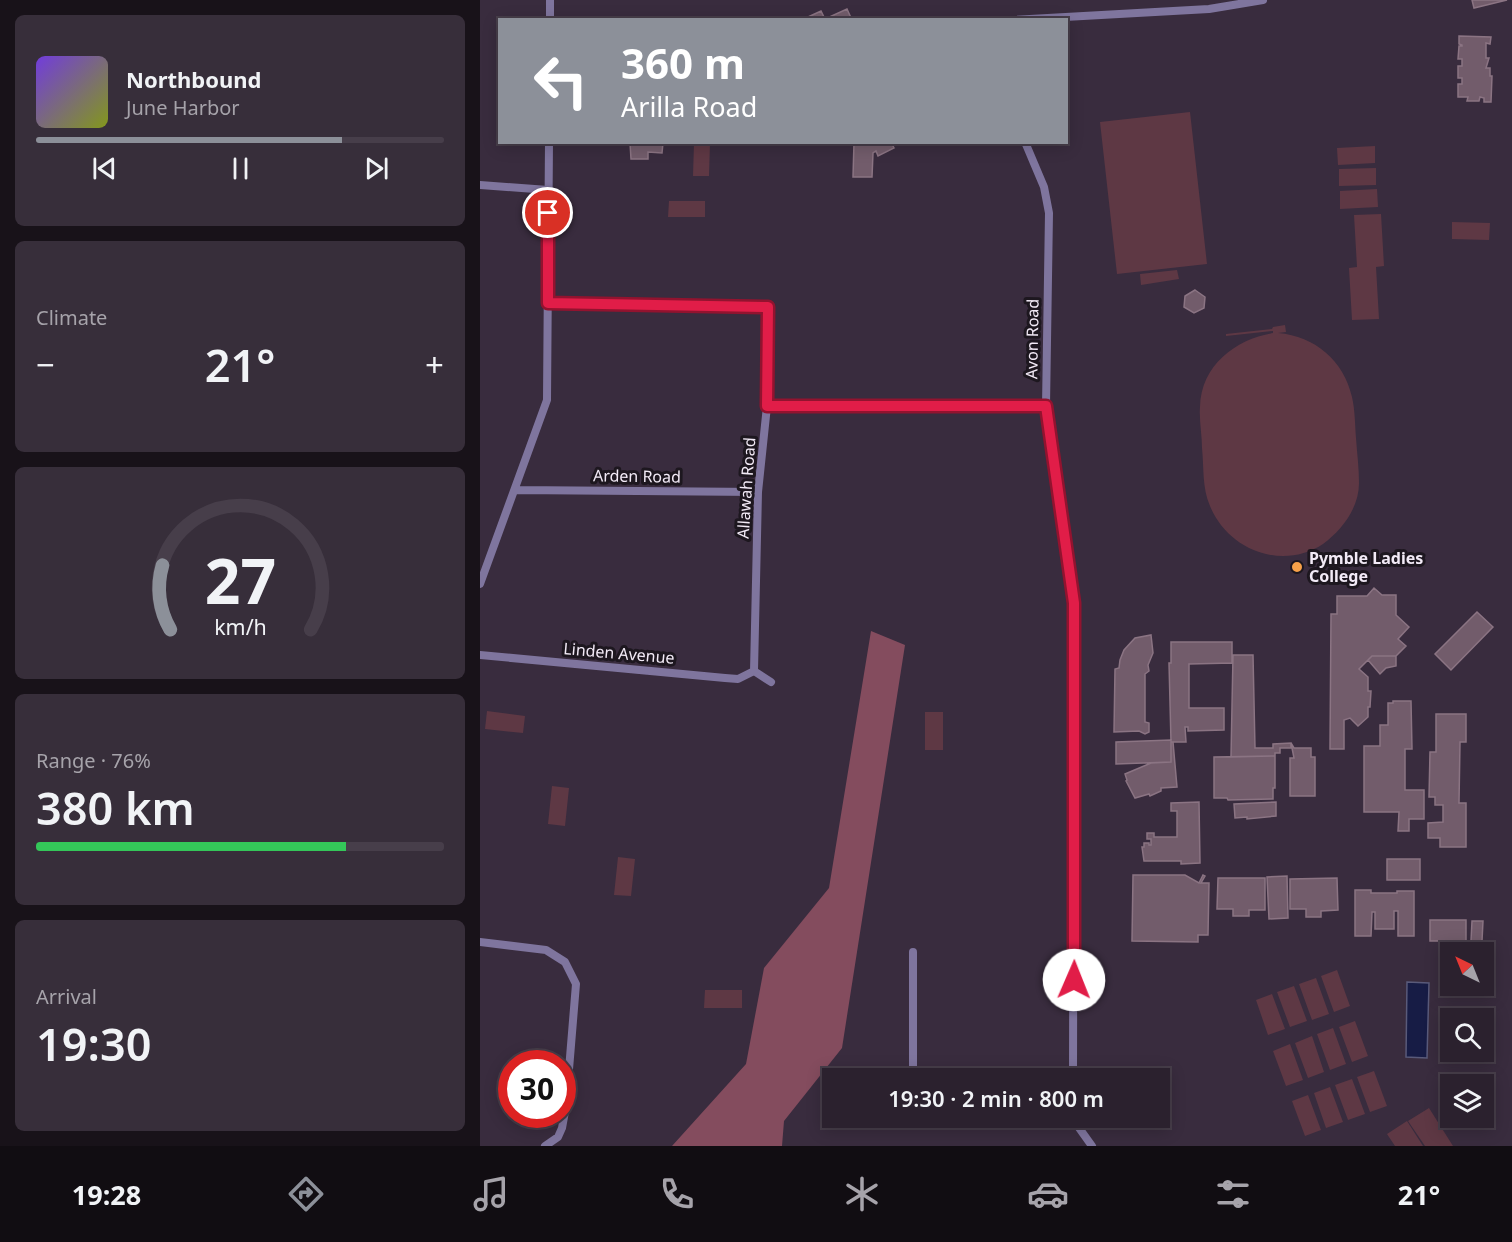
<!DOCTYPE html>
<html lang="en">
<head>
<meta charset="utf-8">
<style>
	body { margin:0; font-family:"Noto Sans",sans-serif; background:#372e3a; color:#f1f3f6; height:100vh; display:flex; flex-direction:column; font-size:22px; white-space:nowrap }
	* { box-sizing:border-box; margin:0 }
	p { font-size:20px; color:#a6a3aa }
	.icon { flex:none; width:33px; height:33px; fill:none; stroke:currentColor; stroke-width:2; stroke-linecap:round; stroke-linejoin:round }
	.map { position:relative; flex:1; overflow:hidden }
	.panel { display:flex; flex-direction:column; gap:15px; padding:15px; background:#181219; width:480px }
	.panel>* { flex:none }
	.top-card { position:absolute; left:18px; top:18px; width:570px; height:126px; border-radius:0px; box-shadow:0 3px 15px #0003,0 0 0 2px #473e4a; background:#8c9099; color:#fff; overflow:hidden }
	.needle { width:39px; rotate:317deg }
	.fabs { position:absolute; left:960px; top:942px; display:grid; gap:12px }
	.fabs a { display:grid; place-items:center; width:54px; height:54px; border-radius:0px; background:#2b212e; box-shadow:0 3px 15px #0003,0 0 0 2px #473e4a; font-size:30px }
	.speed { position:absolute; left:18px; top:1050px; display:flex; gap:12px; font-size:30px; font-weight:700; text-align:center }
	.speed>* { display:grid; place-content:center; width:78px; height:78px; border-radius:50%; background:#2b212e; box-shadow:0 3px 15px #0003,0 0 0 2px #473e4a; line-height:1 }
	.speed .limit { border:9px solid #d22; background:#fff; color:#111 }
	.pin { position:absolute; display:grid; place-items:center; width:51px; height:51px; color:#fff; margin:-26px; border:3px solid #fff; border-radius:50%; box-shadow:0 2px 6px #0007 }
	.me { position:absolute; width:66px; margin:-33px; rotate:1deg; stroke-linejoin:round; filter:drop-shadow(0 0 4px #0008) }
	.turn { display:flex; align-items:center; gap:21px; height:126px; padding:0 24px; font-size:27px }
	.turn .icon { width:78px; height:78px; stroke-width:2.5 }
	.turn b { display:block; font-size:42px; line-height:51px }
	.big { font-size:45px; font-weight:600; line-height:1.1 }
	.panel .widget { flex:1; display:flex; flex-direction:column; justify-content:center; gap:9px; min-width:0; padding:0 21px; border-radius:9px; background:#372e3a }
	.panel .dial { align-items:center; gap:0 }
	.dial svg { height:156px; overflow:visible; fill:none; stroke:#473e4a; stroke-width:7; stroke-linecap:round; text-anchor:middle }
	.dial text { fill:#f1f3f6; stroke:none }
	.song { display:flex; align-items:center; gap:18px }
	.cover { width:72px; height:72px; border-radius:9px; background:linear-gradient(135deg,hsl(260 70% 55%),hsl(70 70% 35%)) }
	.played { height:6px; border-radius:3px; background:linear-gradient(90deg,#8c9099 75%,#473e4a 75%) }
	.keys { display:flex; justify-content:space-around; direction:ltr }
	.heat { display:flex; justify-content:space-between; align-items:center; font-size:33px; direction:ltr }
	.charge { height:9px; border-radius:4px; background:linear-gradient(90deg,#34c759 76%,#473e4a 0) }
	.trip { position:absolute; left:342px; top:1068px; width:348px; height:60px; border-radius:0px; background:#2b212e; box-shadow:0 3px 15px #0003,0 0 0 2px #473e4a; font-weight:600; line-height:60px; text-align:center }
	.tab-bar { display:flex; height:96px; justify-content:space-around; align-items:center; background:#110d12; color:#a6a3aa }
	.tab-bar .icon { width:42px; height:42px }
	.tab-bar .on { color:#8c9099 }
	.tab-bar b { font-size:27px; color:#f1f3f6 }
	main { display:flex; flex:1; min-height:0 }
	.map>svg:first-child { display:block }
	.green { fill:#5e3844 }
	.forest { fill:#844c5e }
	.water { fill:#171c45; stroke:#595a7a; stroke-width:1.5 }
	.building { fill:#725c6b; stroke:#8b7483; stroke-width:1.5 }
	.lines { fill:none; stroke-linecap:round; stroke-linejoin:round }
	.minor { stroke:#7f759e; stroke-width:8 }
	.route-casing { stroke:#92132f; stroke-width:15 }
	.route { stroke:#e11d48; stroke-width:10 }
	.poi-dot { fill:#f7a149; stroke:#1d171f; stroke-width:2 }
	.labels { text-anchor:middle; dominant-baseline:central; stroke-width:6; stroke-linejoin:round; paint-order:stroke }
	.street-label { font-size:16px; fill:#f2eaf6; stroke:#1d171f }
	.poi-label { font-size:16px; font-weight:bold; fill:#f2eaf6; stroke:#1d171f; text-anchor:start }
</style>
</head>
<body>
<main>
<section class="panel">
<div class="widget">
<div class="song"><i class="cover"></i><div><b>Northbound</b><p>June Harbor</p></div></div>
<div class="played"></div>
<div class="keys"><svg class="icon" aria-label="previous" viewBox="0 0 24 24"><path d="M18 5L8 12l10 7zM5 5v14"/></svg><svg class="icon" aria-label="pause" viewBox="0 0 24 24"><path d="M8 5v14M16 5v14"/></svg><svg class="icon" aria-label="next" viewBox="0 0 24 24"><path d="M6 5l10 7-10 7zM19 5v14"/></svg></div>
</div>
<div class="widget"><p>Climate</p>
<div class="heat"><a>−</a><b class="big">21°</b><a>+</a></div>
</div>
<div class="widget dial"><svg viewBox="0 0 100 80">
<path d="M14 69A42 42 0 1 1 86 69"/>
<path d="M14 69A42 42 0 0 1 10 36" stroke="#8c9099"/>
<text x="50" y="56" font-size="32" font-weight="700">27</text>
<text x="50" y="72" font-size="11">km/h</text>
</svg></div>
<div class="widget"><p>Range · 76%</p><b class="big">380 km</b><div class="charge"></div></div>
<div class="widget"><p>Arrival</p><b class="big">19:30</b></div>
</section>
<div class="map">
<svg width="1032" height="1146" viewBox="0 0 1032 1146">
	<rect width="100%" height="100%" fill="#392c3e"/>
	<path class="green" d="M710,112L727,264L637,274L620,122Z
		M214,143H230L229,176H213Z
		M895,146V163L858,165L857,148Z
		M896,168V185L859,186V169Z
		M897,189L898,207L860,209V191Z
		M189,201H225V217H188Z
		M901,214L904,266L896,267L899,319L872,320L869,268L877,267L874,215Z
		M972,222L1010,223L1009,240L972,239Z
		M697,270L699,279L661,285L660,274Z
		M805,325L806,332L798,333C835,336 864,361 872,397C875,410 875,425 876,438C877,453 879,468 879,483C879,508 862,530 843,544C802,571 748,550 730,506C722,488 724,467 722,448C722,434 719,420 720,407C721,365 756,339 793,333V331L746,336V334L792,329L793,327Z
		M7,711L45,716L43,733L5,729Z
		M445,712H463V750H445Z
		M72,786L89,788L85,826L68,824Z
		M138,857L155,859L151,896L134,895Z
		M857,970L870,1006L854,1012L841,976Z
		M836,978L849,1014L832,1020L819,984Z
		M814,986L827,1021L810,1027L797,992Z
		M225,990H262V1008H224Z
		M792,994L805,1029L788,1035L776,1000Z
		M875,1021L888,1056L872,1062L859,1027Z
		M853,1028L866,1064L850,1070L837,1034Z
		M832,1036L844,1072L828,1078L815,1043Z
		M810,1044L823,1080L806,1086L793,1051Z
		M894,1071L907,1106L890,1112L877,1077Z
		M872,1079L885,1114L868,1120L855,1085Z
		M850,1087L863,1122L846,1128L834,1093Z
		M828,1095L841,1130L825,1136L812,1101Z
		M949,1108L973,1146H945L928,1121Z
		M927,1121L943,1146H915L907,1134Z"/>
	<path class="forest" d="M391,631L425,645L362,1048L304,1121L302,1146H192L266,1064L284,968L349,888Z"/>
	<path class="water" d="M927,982L949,983L947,1058L926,1057Z"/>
	<path class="building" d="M992,0H1027L994,8Z
		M367,9L372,20H329L328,17L341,11L345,19Z
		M979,36L1011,37L1010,44L1006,43V58H1009L1006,68H1010V76H1012L1011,102H1004V98L1000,97L999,101H987L988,97H978V84H982V78H978V66H982V59H978L979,46H982V45L979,44Z
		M374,142H411L414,148L398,156L396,151L393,153L392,177H373Z
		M150,143H183L182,153L168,152V159H151Z
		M715,290L725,297L724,308L714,313L704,307L705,296Z
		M894,588L902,595H916V615L929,627L918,639L926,646L916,656H892L879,669L888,677V691H891L890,707H888V717L878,726L870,718L864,720V749H850L851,614H857V596H887Z
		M997,612L1013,627L971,670L955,654Z
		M671,635L673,653L668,665L669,671L665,674V722L669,723V732L665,734L659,731L634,732L635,669L639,668L640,660L644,650L655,638Z
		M691,642H752V663L709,664V708H744V730L708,731V727H705L706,742H691L689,663H691Z
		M753,655H773L775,748H793V744L811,743V748H800V753H795V756L751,757Z
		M892,656H916V666L906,668L900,674L888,660Z
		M913,701H931L932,749H925V790H944V819H929V831H918L919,812H884V746H900V725H908V703H913Z
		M956,714H986V742H980L979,803H986V847H960V838H948V823L963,822V805H955V797H949L950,752H956Z
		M691,740V762L636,764V742Z
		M691,742H693L697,787L681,788V791L670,796L669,794L655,798L646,781L647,780L645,774L671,763L691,762Z
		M811,743L814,748H831V757H835V796H810V758H814Z
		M795,756V788H793V799L748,800L747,798H734V757Z
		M719,802L720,863L701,864V861H664L662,847H664V843H669V845H671V839H667V833H674V837H697V811H691V803Z
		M796,802V816L767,819V817L755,818L754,804Z
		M907,859H940V880H907Z
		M653,875H705L719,883L723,875L725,876L721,883H729L728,935H718V942L652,941Z
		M807,876L808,918L789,919L787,877Z
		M738,878H785V910H769V916H753V909H737Z
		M857,878L858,910L841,911V917H826V909H810V879Z
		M875,890H891V893H917V891H934V936H918V911H914V929H895V912H892L891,936H875Z
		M950,920H986V941H950Z
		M992,921H1003L1002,941H991Z"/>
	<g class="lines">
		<path class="minor" d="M70,20V0
			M532,20L729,9L783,0
			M545,142L564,187L569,213L566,406L594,603L593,1078
			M0,185L68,190
			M68,303L288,307L287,406L278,492L274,671
			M287,406H566
			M36,490L278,492
			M0,584L67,400L69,142
			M0,655L245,678L258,679L274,671
			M274,671L291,682
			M0,942L66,950L85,962L96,984L86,1106L82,1128L78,1137L65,1146
			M433,1078V952
			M592,1118L612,1146
			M420,1120L433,1119L571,1121L584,1118"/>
	</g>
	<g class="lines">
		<g class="route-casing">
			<path id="route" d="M68,213V303L288,307L287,406H566L594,603V980"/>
		</g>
		<use href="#route" class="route"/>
	</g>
	<circle class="poi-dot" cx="817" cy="567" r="6"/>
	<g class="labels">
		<g class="street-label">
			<text transform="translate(552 339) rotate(-89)">Avon Road</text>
			<text transform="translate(157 476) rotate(1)">Arden Road</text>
			<text transform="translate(266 488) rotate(-86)">Allawah Road</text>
			<text transform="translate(139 653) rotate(5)">Linden Avenue</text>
		</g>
		<g class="poi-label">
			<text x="829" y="558">Pymble Ladies<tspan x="829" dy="18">College</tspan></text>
		</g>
	</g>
</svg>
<div class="fabs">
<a><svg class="needle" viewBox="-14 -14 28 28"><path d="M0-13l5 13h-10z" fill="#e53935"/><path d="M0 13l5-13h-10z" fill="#a6a3aa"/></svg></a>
<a><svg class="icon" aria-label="search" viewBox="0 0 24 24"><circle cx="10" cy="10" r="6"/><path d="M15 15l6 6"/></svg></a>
<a><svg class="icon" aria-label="layers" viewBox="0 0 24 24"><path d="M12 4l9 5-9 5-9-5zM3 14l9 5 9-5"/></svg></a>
</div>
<div class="speed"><div class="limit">30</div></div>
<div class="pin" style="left:68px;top:213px;background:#d93025"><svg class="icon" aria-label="arrive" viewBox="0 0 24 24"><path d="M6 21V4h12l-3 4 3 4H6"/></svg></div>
<svg class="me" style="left:594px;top:980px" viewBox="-20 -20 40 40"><circle r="19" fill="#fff"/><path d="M0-13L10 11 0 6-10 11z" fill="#e11d48"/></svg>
<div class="trip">19:30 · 2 min · 800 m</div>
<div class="top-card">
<div class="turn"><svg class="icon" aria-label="left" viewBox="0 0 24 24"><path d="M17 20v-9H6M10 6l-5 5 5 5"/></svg><div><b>360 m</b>Arilla Road</div></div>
</div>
</div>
</main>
<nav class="tab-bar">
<b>19:28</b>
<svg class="icon on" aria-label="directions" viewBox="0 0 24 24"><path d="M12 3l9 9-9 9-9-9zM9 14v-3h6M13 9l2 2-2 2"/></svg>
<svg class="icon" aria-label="music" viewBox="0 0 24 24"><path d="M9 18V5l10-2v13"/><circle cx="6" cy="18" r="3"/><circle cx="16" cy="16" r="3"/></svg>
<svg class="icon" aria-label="phone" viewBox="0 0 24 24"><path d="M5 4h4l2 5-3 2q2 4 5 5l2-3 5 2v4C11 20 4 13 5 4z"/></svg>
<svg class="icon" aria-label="climate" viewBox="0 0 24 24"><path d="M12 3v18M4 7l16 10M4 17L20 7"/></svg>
<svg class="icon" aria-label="car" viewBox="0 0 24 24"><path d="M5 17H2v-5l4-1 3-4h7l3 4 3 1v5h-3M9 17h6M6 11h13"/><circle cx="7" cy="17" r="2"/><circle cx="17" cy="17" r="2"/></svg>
<svg class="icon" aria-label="filters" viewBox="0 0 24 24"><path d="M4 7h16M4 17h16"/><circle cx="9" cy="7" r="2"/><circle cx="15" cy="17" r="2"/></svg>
<b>21°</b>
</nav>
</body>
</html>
